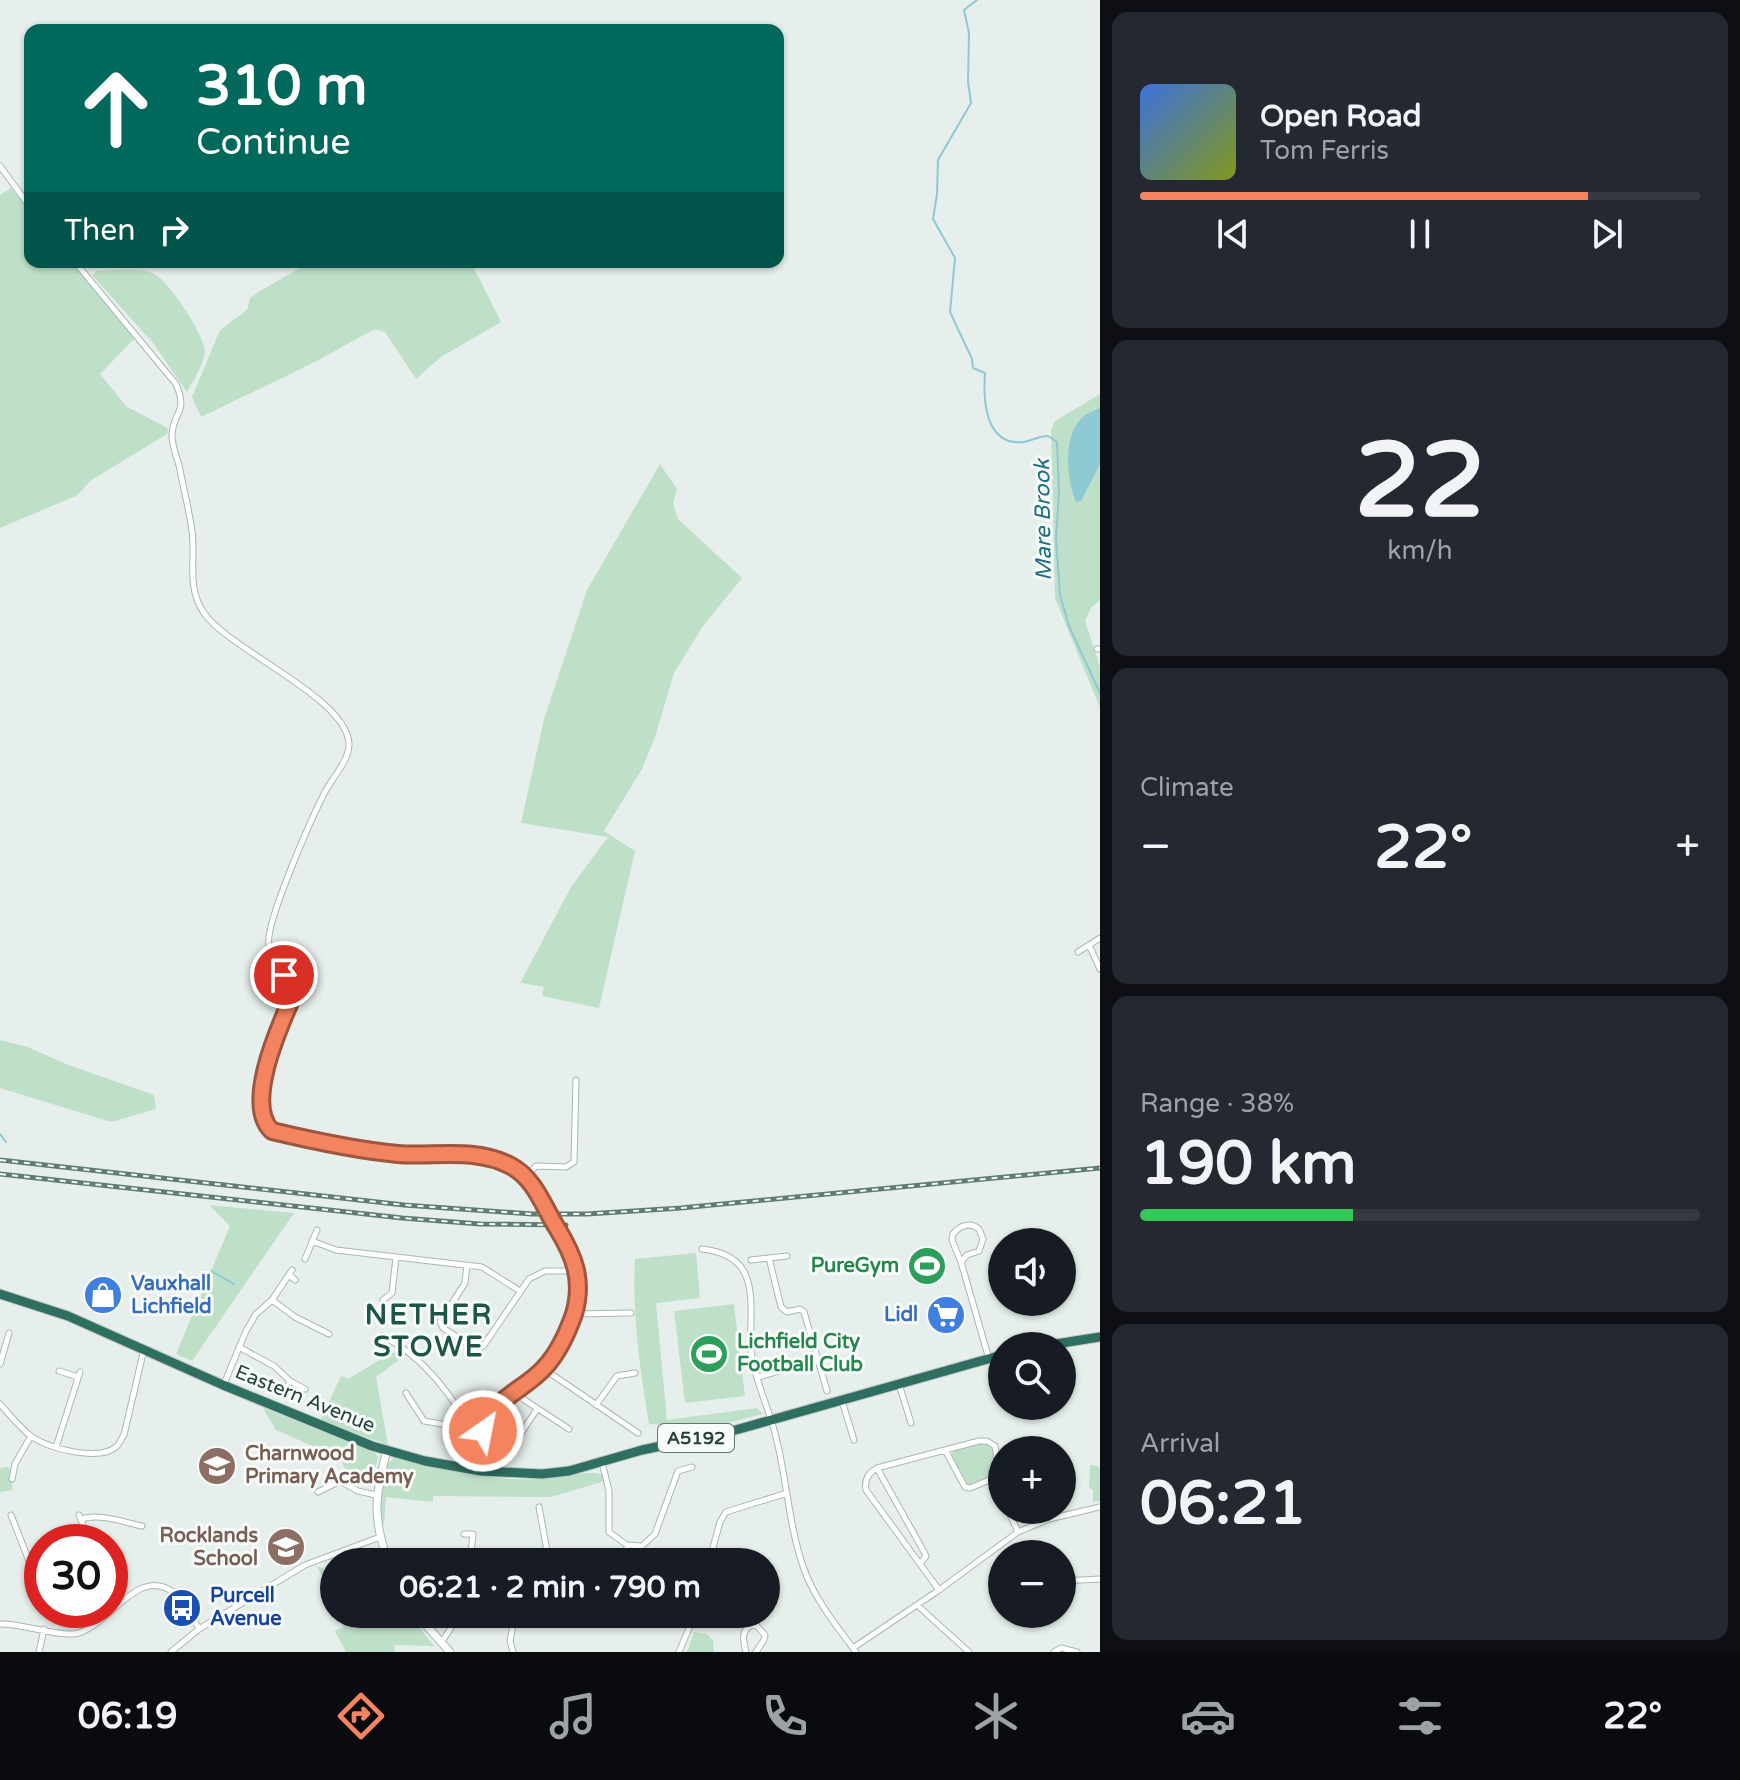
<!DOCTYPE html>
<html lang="en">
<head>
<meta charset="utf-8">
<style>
	body { margin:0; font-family:"Varela Round",sans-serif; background:#242831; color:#f1f3f6; height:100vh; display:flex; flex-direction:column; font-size:30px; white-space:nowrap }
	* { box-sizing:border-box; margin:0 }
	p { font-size:26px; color:#9ea1a6 }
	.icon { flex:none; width:44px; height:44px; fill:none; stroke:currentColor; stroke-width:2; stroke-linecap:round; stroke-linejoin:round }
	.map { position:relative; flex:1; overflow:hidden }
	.drawer { display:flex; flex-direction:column; gap:12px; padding:12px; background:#0d0f14; width:640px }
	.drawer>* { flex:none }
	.top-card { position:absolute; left:24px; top:24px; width:760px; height:244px; border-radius:16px; box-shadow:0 2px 6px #0004; background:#00695c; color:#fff; overflow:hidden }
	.buttons { position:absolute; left:988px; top:1228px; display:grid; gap:16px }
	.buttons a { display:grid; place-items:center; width:88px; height:88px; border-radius:50%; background:#171b24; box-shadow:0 2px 6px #0004; font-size:40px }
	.speed { position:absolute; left:24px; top:1524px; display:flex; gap:16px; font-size:40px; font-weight:700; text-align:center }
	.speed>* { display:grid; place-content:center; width:104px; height:104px; border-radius:50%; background:#171b24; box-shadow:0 2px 6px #0004; line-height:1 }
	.speed .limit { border:12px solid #d22; background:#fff; color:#111 }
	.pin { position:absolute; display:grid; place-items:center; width:68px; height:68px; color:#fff; margin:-34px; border:4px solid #fff; border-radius:50%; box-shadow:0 2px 8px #0007 }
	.me { position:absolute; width:88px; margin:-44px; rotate:33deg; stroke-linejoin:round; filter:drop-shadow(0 0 6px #0008) }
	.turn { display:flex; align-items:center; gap:28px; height:168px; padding:0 40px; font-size:36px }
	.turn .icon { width:104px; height:104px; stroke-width:2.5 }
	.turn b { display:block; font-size:56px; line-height:68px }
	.then { display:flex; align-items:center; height:76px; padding:0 40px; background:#0003; gap:16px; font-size:30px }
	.big { font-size:60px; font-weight:800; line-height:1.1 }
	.drawer .tile { flex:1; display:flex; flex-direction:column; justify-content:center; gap:12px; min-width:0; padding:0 28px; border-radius:16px; background:#242831 }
	.drawer .dial { align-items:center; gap:0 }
	.dial b { font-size:104px; line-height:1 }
	.song { display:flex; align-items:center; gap:24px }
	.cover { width:96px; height:96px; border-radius:12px; background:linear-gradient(135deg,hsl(220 70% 55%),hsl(70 70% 35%)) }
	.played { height:8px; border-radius:4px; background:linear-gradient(90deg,#f4845f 80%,#363941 80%) }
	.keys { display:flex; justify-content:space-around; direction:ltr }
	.heat { display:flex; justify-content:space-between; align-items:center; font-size:44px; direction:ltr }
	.charge { height:12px; border-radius:6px; background:linear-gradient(90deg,#34c759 38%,#363941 0) }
	.trip { position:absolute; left:320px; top:1548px; width:460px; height:80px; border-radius:40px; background:#171b24; box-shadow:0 2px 6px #0004; font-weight:800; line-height:80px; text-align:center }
	.tabs { display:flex; height:128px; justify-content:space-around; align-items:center; background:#090b0e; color:#9ea1a6 }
	.tabs .icon { width:56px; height:56px }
	.tabs .current { color:#f4845f }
	.tabs b { font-size:36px; color:#f1f3f6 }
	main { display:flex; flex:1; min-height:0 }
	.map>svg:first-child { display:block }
	.green { fill:#bfe0c8 }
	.water { fill:#8ec9d4 }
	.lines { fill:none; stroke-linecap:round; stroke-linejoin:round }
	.stream { stroke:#8ec9d4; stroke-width:2 }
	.street-casing { stroke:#a8b8b2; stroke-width:7 }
	.secondary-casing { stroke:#a4bbb3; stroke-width:9 }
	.highway-casing { stroke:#c2cac8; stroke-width:11 }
	.street { stroke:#fff; stroke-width:5 }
	.secondary { stroke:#fff; stroke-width:7 }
	.highway { stroke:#2f6f62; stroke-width:9 }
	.rail-casing { stroke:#5f7d75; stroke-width:5 }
	.rail { stroke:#f7fbf9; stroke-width:2; stroke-dasharray:6; stroke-linecap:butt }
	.street-bridge-casing { stroke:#a8b8b2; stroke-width:7; stroke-linecap:butt }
	.street-bridge { stroke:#fff; stroke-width:5 }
	.route-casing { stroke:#9f563e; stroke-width:20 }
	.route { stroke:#f4845f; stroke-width:14 }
	.labels { text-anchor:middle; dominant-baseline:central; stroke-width:6; stroke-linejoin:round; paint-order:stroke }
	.shield { fill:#f7fbf9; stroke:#637a73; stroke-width:2 }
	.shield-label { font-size:18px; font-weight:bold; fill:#24423a }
	.leisure-label { font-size:20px; font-weight:bold; fill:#27864d; stroke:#f7fbf9; text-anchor:end }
	.shop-label { font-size:20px; font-weight:bold; fill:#366cbe; stroke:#f7fbf9; text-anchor:start }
	.street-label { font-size:20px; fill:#24423a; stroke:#f7fbf9 }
	.education-label { font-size:20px; font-weight:bold; fill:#785e54; stroke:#f7fbf9; text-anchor:start }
	.transit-label { font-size:20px; font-weight:bold; fill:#164399; stroke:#f7fbf9; text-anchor:start }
	.water-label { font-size:22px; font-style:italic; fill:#1c6f80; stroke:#f7fbf9 }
	.district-label { font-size:28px; font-weight:bold; letter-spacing:2px; fill:#1f5548; stroke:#f7fbf9 }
</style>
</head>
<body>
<main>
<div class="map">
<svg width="1100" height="1652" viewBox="0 0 1100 1652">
	<rect width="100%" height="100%" fill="#e6efeb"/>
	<path class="green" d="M11,188L30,211V262H72L135,338L100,374L127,407L168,428L167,434L90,481L78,495L0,528V195Z
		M310,262H471L501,322L441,357L416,379L385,332L375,329L309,365L201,417L192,397L220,330L247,310L250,298L260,291Z
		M97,271C113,271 139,267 154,274C168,280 205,335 205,352C204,364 193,381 187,392L153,343L92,275Z
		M1100,394V600L1091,608L1085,621L1100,667V708L1055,598L1051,430L1055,421Z
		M660,464L677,489L673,503L678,519L742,578L703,626L674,673L655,737L642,769L604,831L635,851L599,1008L542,996L544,987L520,983L571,887L608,837L521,823L544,719L587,590Z
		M0,1040L28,1047L66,1064L154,1095L156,1109L111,1122L0,1088Z
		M209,1205L294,1213L192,1361L176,1354L230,1226Z
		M696,1253L700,1298L656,1303L667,1420L757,1408L763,1414L707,1428L649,1424C640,1369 632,1315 635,1259Z
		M734,1304L745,1396L685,1403L674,1311Z
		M400,1348L407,1354L376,1377L388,1445L320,1421L341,1376L348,1379Z
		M263,1408L374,1452L378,1457L371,1487L350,1481L340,1458L276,1430Z
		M979,1442L991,1446L995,1452L997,1475L972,1485H967L951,1457L953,1451Z
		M394,1458C441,1469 487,1481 536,1479C552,1479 592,1469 603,1475L605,1481L551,1497L433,1496V1502L386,1497L384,1523H382L380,1488L386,1465Z
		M1090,1465L1098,1466L1100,1469V1501L1093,1502V1490L1089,1488Z
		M7,1467L13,1471L12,1490L0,1492V1468Z
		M317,1566L327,1570L334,1583V1605Z
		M338,1614H349L354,1624L374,1614H409L434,1646L394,1645L395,1652H346L335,1631L343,1627Z
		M694,1632L707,1634L713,1640L714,1652H687Z"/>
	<path class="water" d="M1100,408V464L1081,501L1076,502C1067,480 1063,440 1079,421C1083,415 1093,411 1100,408Z"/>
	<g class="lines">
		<path class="stream" d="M977,0L964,10L969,33L968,81L971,103L938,160L937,194L933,219L955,258L950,312L972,359L973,368L985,373C983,400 985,446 1023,442C1031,441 1039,436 1048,436L1057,442L1059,491L1056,539L1060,595L1069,626L1100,693
			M0,1134L6,1142
			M211,1271L234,1284"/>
		<g class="street-casing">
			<path id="street" d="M0,166L30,207
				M75,262L176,384C189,414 172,412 172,436C172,445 176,456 179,465C183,487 189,509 192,531C196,559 186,587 204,613C229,650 348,698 349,744C349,761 332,778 325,792C313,815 264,925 269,945C273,962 286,978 294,993C281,1024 243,1103 272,1131C315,1141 357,1151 401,1154C431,1156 465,1149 494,1158C513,1165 525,1176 537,1192
				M1097,649H1100
				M1089,945L1100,969
				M1078,952L1100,938
				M525,1177L536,1166L566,1167L574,1162L576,1080
				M312,1241L336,1250L482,1267L520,1291
				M702,1249C720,1251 739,1258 746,1276C755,1299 749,1326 751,1349C754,1379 769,1408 776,1437C787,1481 789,1527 804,1569C814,1598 837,1627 856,1652
				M769,1258L781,1307L787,1312L800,1309L804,1312L827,1391
				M305,1259L317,1230
				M751,1260L787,1256
				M961,1262L952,1240L953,1234C960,1225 970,1222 979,1229L983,1239L979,1251L967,1255L961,1262L989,1359
				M467,1265L465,1283L440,1322L443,1328L478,1350L484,1345L529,1279L545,1271H577
				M289,1275L295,1280
				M272,1300L295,1317L329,1334
				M383,1300L392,1293L396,1257
				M573,1314L631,1313
				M382,1336C423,1355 448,1393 473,1429
				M239,1347L274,1366L290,1381L305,1389
				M0,1364L9,1333
				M544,1369L638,1433
				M59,1371L78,1377
				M758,1377L818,1360
				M224,1384L246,1331L256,1314L272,1300L292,1270
				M899,1384L911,1423
				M515,1390L523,1399L569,1429
				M285,1391L290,1381
				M406,1393L424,1421L483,1431
				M842,1401L854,1440
				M0,1404C10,1415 20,1428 31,1436C48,1449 101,1462 117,1446C120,1443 121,1439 124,1435L144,1349
				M596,1405L617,1376L635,1373
				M518,1438L537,1409
				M56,1447L80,1372
				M945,1450L965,1487L970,1488L999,1476
				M602,1462L609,1491V1532L627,1545L625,1562
				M877,1468L923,1550L926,1556L920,1564
				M481,1471C484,1450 479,1430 492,1411C505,1392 529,1385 544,1369C567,1346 581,1302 577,1271C576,1261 571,1251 567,1242
				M12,1479L15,1464L31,1436
				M318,1492L340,1481L358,1491L376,1495
				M539,1507L549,1562
				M1008,1510L1018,1532
				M11,1515L29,1561L34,1567L42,1572
				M79,1515L90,1542
				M81,1519C100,1513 123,1522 142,1526
				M464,1534H473L470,1562
				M627,1545L642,1546L655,1534L678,1471L692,1467
				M709,1562L720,1522L726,1512L787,1493
				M1062,1581L1100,1579
				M110,1583L122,1600
				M939,1590L866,1490C864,1480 868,1473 877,1468L979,1441H987L995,1446L1002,1491
				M917,1605L969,1652
				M0,1624C25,1624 51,1635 73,1634C107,1631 137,1563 174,1593C184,1602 191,1617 199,1628
				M441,1643L460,1614
				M853,1648L939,1590L1018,1532L1049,1519L1100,1507
				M39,1652L44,1629
				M171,1652L199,1629L305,1565L380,1537
				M513,1652L510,1641L514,1619
				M679,1652L695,1614
				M746,1652C743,1640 740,1628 755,1624L765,1635L764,1640L756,1652
				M1054,1652L1061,1648L1077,1652"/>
		</g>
		<g class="secondary-casing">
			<path id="secondary" d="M387,1450C375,1496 372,1516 388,1562
				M416,1614L450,1652"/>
		</g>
		<g class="highway-casing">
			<path id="highway" d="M0,1294L68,1316L223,1385L372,1446L425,1461L481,1471L542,1474L569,1471L642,1450L732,1431L1002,1355
				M1043,1346L1100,1337"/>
		</g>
		<use href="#street" class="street"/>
		<use href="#secondary" class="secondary"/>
		<use href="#highway" class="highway"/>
		<g class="rail-casing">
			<path id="rail" d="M0,1160L404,1205L532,1214H587L681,1208L1100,1168
				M0,1174L402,1218L480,1224L566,1225"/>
		</g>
		<use href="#rail" class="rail"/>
		<g class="street-bridge-casing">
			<path id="street-bridge" d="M537,1192L567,1242"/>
		</g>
		<use href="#street-bridge" class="street-bridge"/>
	</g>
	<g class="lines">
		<g class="route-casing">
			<path id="route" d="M284,975L294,993C281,1023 243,1104 272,1131C314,1141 355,1150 398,1154C435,1157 476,1147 511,1166C535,1179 543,1206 557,1228C574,1256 584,1280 574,1314C568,1331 558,1353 545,1367C524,1391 493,1397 483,1431"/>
		</g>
		<use href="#route" class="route"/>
	</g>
	<defs>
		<g id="stadium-disc" transform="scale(2)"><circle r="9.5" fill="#2e9e5b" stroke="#f7fbf9"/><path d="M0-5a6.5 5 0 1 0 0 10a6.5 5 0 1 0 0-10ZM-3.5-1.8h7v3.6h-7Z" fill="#fff"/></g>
		<g id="shop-disc" transform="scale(2)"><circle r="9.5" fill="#3f7fe0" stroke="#f7fbf9"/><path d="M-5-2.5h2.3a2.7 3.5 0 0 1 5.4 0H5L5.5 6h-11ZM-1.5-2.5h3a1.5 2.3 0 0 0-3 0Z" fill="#fff"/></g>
		<g id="supermarket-disc" transform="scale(2)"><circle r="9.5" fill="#3f7fe0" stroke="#f7fbf9"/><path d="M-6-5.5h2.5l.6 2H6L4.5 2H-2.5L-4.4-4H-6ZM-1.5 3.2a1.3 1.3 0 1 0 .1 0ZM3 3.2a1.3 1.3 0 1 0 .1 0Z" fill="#fff"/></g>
		<g id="school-disc" transform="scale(2)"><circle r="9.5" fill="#8d6e63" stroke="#f7fbf9"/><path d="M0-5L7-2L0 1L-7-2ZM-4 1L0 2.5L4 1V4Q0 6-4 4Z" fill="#fff"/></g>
		<g id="bus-disc" transform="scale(2)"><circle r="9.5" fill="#1a4fb4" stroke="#f7fbf9"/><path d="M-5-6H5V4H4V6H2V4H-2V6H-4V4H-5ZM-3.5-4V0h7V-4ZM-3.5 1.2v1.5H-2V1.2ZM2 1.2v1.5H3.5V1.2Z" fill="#fff"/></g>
	</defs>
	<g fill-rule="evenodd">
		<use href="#stadium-disc" x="927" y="1266"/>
		<use href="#shop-disc" x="103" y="1295"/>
		<use href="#supermarket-disc" x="946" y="1315"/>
		<use href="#stadium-disc" x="709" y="1354"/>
		<use href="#school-disc" x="217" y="1466"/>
		<use href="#school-disc" x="286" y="1547"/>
		<use href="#bus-disc" x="182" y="1608"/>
	</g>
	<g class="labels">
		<rect class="shield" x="658" y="1424" width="76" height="28" rx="6"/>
		<g class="shield-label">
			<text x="696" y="1438">A5192</text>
		</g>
		<g class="leisure-label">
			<text x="899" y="1266">PureGym</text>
			<text x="737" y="1342" text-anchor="start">Lichfield City<tspan x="737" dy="23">Football Club</tspan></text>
		</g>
		<g class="shop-label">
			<text x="131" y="1284">Vauxhall<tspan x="131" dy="23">Lichfield</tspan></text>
			<text x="918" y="1315" text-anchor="end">Lidl</text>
		</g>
		<g class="street-label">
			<text transform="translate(305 1399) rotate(22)">Eastern Avenue</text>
		</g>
		<g class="education-label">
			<text x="245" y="1454">Charnwood<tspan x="245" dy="23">Primary Academy</tspan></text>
			<text x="258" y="1536" text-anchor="end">Rocklands<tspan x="258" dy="23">School</tspan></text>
		</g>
		<g class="transit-label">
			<text x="210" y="1596">Purcell<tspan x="210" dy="23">Avenue</tspan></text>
		</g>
		<g class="water-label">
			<text transform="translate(1043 520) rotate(-91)">Mare Brook</text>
		</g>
		<g class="district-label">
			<text x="429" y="1315">NETHER<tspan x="429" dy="32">STOWE</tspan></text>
		</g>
	</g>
</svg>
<div class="buttons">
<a><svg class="icon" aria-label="sound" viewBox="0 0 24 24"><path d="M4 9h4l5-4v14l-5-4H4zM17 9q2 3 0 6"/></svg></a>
<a><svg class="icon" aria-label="search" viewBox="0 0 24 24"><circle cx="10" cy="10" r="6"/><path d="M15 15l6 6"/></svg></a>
<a>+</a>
<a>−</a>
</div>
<div class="speed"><div class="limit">30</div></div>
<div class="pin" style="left:284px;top:975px;background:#d93025"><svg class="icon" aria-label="arrive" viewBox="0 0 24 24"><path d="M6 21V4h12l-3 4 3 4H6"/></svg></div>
<svg class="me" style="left:483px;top:1431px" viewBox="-20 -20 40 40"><circle r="17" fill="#f4845f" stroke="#fff" stroke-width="3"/><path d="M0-11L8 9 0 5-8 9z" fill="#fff"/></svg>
<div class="trip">06:21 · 2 min · 790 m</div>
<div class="top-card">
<div class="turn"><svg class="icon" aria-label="ahead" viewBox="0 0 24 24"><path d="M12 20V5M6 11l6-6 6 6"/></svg><div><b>310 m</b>Continue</div></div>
<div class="then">Then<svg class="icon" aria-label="right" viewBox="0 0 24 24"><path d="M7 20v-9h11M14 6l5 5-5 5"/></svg></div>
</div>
</div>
<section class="drawer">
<div class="tile">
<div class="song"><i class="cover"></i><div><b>Open Road</b><p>Tom Ferris</p></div></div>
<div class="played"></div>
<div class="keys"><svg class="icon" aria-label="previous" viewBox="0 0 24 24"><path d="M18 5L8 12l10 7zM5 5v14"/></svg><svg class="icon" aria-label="pause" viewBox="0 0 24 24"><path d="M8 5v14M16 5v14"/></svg><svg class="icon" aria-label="next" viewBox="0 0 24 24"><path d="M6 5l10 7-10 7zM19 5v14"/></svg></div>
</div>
<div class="tile dial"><b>22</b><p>km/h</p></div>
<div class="tile"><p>Climate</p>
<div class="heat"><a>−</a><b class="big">22°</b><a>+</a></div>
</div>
<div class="tile"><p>Range · 38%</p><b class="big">190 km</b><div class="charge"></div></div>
<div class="tile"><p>Arrival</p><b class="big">06:21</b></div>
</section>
</main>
<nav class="tabs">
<b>06:19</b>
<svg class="icon current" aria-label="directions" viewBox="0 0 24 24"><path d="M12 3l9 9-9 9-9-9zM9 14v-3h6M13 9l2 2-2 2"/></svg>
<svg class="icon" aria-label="music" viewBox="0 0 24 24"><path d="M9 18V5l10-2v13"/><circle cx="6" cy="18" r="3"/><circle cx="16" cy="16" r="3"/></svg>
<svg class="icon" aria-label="phone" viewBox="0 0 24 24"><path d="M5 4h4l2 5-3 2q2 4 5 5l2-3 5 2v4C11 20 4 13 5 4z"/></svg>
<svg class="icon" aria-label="climate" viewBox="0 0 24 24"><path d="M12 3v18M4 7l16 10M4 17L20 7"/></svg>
<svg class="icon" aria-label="car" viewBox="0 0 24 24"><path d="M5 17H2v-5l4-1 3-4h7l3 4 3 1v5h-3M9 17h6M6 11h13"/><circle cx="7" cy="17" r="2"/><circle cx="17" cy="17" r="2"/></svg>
<svg class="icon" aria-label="filters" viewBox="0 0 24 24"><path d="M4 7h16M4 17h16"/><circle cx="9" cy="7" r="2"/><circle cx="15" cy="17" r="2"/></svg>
<b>22°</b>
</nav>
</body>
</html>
